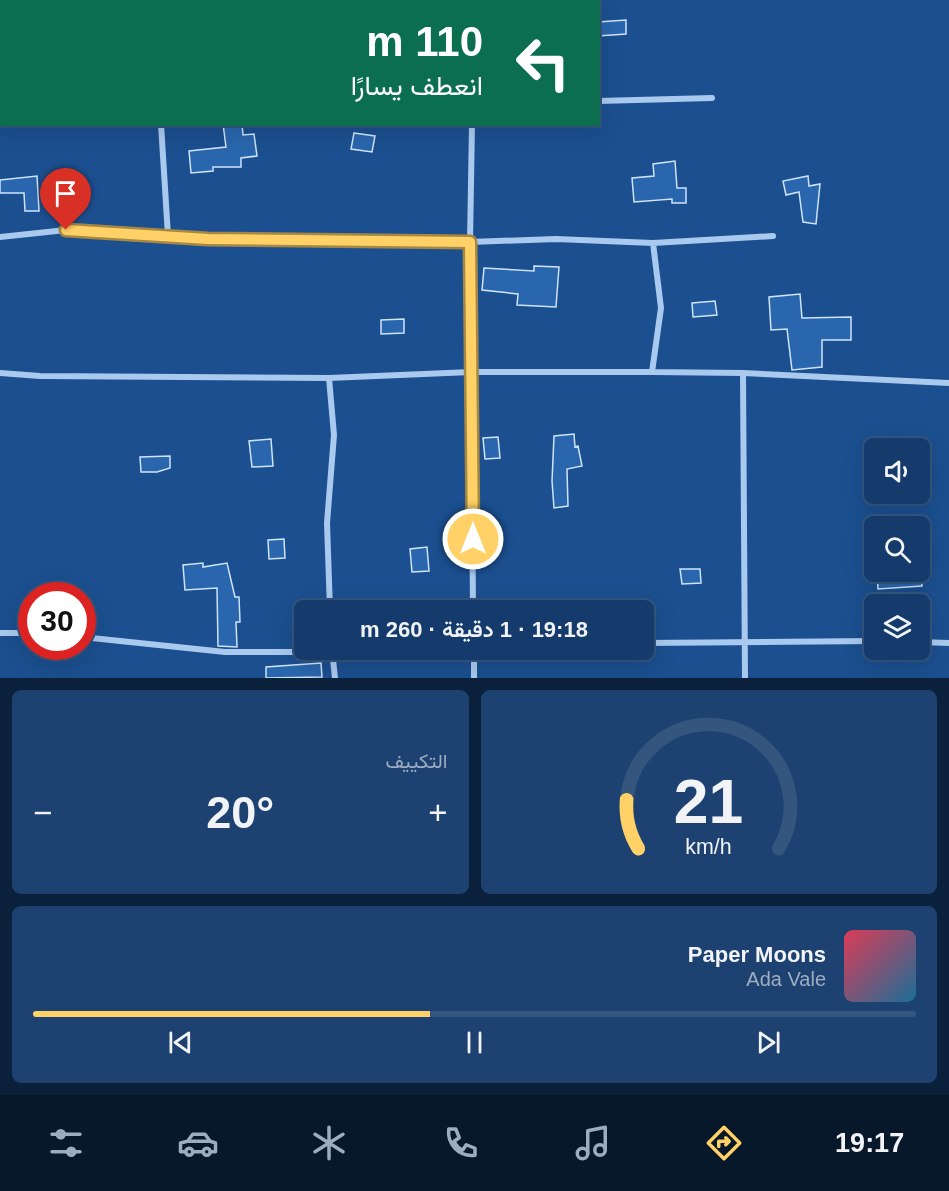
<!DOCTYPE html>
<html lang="ar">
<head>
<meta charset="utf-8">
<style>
	body { margin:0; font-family:Helvetica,Vazirmatn,sans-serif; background:#1d4271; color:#f1f3f6; direction:rtl; height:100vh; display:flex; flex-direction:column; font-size:22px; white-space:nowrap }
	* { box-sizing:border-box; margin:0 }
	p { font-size:20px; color:#9dadc1 }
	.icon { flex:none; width:33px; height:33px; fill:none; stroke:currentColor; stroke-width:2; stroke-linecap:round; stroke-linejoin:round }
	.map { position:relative; height:678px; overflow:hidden; direction:ltr }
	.side { display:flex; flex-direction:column; gap:12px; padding:12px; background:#0b203b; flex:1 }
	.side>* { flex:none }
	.top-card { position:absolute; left:0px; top:0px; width:600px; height:126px; box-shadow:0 6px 24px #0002,0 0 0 2px #33557e; direction:rtl; background:#0b6e4f; color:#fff; overflow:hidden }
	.controls { position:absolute; left:864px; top:438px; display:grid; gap:12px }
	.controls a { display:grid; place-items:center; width:66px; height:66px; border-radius:9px; background:#143b6b; box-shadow:0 6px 24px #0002,0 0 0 2px #33557e; font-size:30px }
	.speed { position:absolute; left:18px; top:582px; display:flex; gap:12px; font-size:30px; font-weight:700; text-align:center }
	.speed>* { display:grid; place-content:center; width:78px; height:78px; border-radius:50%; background:#143b6b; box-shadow:0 6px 24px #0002,0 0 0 2px #33557e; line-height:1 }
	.speed .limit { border:9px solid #d22; background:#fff; color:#111 }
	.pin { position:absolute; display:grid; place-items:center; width:51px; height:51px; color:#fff; margin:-62px -26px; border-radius:50% 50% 50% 0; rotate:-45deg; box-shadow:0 0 6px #0007 }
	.pin .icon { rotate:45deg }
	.me { position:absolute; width:66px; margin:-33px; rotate:0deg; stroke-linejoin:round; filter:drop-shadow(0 0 4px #0008) }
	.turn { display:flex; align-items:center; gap:21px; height:126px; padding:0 18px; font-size:27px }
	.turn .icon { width:78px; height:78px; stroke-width:2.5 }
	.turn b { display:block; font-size:42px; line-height:51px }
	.big { font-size:45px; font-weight:600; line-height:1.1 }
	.side .tile { flex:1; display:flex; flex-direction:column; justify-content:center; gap:9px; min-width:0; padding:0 21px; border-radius:9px; background:#1d4271 }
	.side .dial { align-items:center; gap:0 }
	.dial svg { height:156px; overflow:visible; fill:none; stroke:#33557e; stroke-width:7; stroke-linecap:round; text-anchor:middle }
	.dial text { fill:#f1f3f6; stroke:none }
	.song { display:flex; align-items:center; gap:18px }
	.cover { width:72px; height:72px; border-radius:9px; background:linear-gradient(135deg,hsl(350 70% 55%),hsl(200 70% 35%)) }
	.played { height:6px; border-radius:3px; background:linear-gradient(90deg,#ffd166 45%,#33557e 45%) }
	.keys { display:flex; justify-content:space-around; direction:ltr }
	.heat { display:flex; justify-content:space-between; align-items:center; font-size:33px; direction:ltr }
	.side .tiles { flex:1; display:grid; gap:12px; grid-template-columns:1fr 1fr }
	.tile:last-child { grid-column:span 2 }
	.trip { position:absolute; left:294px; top:600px; width:360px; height:60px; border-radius:9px; background:#143b6b; box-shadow:0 6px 24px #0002,0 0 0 2px #33557e; font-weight:600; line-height:60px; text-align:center; direction:rtl }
	.tabs { display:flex; height:96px; justify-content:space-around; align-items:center; background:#08182b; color:#9dadc1 }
	.tabs .icon { width:42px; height:42px }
	.tabs .active { color:#ffd166 }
	.tabs b { font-size:27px; color:#f1f3f6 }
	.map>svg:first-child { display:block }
	.building { fill:#2a66ad; stroke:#cfe3fa; stroke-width:1.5 }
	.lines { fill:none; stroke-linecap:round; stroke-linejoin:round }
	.minor { stroke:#a9c9ee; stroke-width:6 }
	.route-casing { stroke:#a68842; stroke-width:15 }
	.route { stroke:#ffd166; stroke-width:10 }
</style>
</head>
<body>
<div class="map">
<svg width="949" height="678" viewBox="0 0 949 678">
	<rect width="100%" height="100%" fill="#1b4f8f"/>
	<path class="building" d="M626,20V34L598,36V22Z
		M223,124H242L243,135L254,134L257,156L241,158V167H213V171L191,173L189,151L226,147Z
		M354,133L375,136L372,152L351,149Z
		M675,161L677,188H686V203H672V199L634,202L632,178L654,176L653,164Z
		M37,176L39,211H25L24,193H0V180Z
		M808,176L809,186L820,184L816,224L803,222L799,192L786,195L783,181Z
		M534,266L559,267L556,307L517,305L518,294L482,290L484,268L534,271Z
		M800,294L802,318L851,317V340H822V367L792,370L787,329L771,330L769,297Z
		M715,301L717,315L693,317L692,303Z
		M404,319V333L381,334V320Z
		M574,434L575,447L578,446L582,466L567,469L568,506L554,508L552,481L554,436Z
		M498,437L500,458L485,459L483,438Z
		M271,439L273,466L252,467L249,441Z
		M170,456V468L157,472H141L140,457Z
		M284,539L285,558L269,559L268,540Z
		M427,547L429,571L412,572L410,549Z
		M203,563V567L227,563L235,597H239L240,622H236L237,647L218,646L217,588L185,590L183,565Z
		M680,569H700L701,583L682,584Z
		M877,572H921L922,586L878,589Z
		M321,663L322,677L266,678V667Z"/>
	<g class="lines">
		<path class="minor" d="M40,0L42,2
			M465,0V2
			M0,98H2
			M598,101L712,98
			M161,124L168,236
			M472,124L470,242L473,610
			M0,237L66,230L208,239L470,242L556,239L653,243L773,236
			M652,372L661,308L653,243
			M0,373L40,376L329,378L471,372H652L743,373L949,383
			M743,373L745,678
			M329,378L334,435L327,523L330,610
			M0,633H32
			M82,637L225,652H332L370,650
			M920,642L949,643
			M644,643L874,641
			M332,650L335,678
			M474,650V678"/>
	</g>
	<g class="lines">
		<g class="route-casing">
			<path id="route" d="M66,230L208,239L470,242L473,539"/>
		</g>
		<use href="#route" class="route"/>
	</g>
</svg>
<div class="controls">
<a><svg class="icon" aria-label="sound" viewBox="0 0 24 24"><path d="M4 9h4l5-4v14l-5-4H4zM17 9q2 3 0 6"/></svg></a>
<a><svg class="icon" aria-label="search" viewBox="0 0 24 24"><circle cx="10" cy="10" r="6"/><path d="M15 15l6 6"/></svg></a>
<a><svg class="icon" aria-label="layers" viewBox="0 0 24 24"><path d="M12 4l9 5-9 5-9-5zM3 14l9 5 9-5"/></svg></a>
</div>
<div class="speed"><div class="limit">30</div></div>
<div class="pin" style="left:66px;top:230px;background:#d93025"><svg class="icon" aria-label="arrive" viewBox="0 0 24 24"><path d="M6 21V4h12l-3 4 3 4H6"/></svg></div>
<svg class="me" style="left:473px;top:539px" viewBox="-20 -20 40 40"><circle r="17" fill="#ffd166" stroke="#fff" stroke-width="3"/><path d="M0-11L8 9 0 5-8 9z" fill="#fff"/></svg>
<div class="trip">19:18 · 1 دقيقة · 260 m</div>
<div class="top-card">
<div class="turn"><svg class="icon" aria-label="left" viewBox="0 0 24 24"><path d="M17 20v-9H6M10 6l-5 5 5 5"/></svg><div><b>110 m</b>انعطف يسارًا</div></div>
</div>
</div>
<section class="side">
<div class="tiles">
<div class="tile dial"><svg viewBox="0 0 100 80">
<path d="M14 69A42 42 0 1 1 86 69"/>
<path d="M14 69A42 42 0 0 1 8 44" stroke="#ffd166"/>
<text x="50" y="56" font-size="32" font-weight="700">21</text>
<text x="50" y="72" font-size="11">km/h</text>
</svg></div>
<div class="tile"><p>التكييف</p>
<div class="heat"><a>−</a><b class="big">20°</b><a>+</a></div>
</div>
<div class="tile">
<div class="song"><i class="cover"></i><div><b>Paper Moons</b><p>Ada Vale</p></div></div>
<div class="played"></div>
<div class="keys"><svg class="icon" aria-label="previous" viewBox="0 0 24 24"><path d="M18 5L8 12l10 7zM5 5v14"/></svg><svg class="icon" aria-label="pause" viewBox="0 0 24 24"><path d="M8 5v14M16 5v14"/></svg><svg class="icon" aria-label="next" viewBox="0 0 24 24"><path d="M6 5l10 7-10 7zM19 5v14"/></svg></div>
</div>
</div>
</section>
<nav class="tabs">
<b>19:17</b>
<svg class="icon active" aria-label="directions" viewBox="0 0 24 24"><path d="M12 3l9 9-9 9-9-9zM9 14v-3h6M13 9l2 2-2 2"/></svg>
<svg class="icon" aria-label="music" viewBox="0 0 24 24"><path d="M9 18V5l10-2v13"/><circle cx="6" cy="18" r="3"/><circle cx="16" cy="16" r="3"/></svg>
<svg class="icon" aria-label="phone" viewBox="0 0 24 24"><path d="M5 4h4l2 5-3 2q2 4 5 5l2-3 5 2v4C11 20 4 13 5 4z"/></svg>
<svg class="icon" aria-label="climate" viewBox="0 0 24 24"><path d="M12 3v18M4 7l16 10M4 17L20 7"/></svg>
<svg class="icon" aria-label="car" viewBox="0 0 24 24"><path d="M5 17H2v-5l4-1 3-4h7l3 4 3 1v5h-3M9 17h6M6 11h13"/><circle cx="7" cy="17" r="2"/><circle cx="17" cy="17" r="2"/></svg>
<svg class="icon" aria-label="filters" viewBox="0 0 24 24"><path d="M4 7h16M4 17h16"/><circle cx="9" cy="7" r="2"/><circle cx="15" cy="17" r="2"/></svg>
</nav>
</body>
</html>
